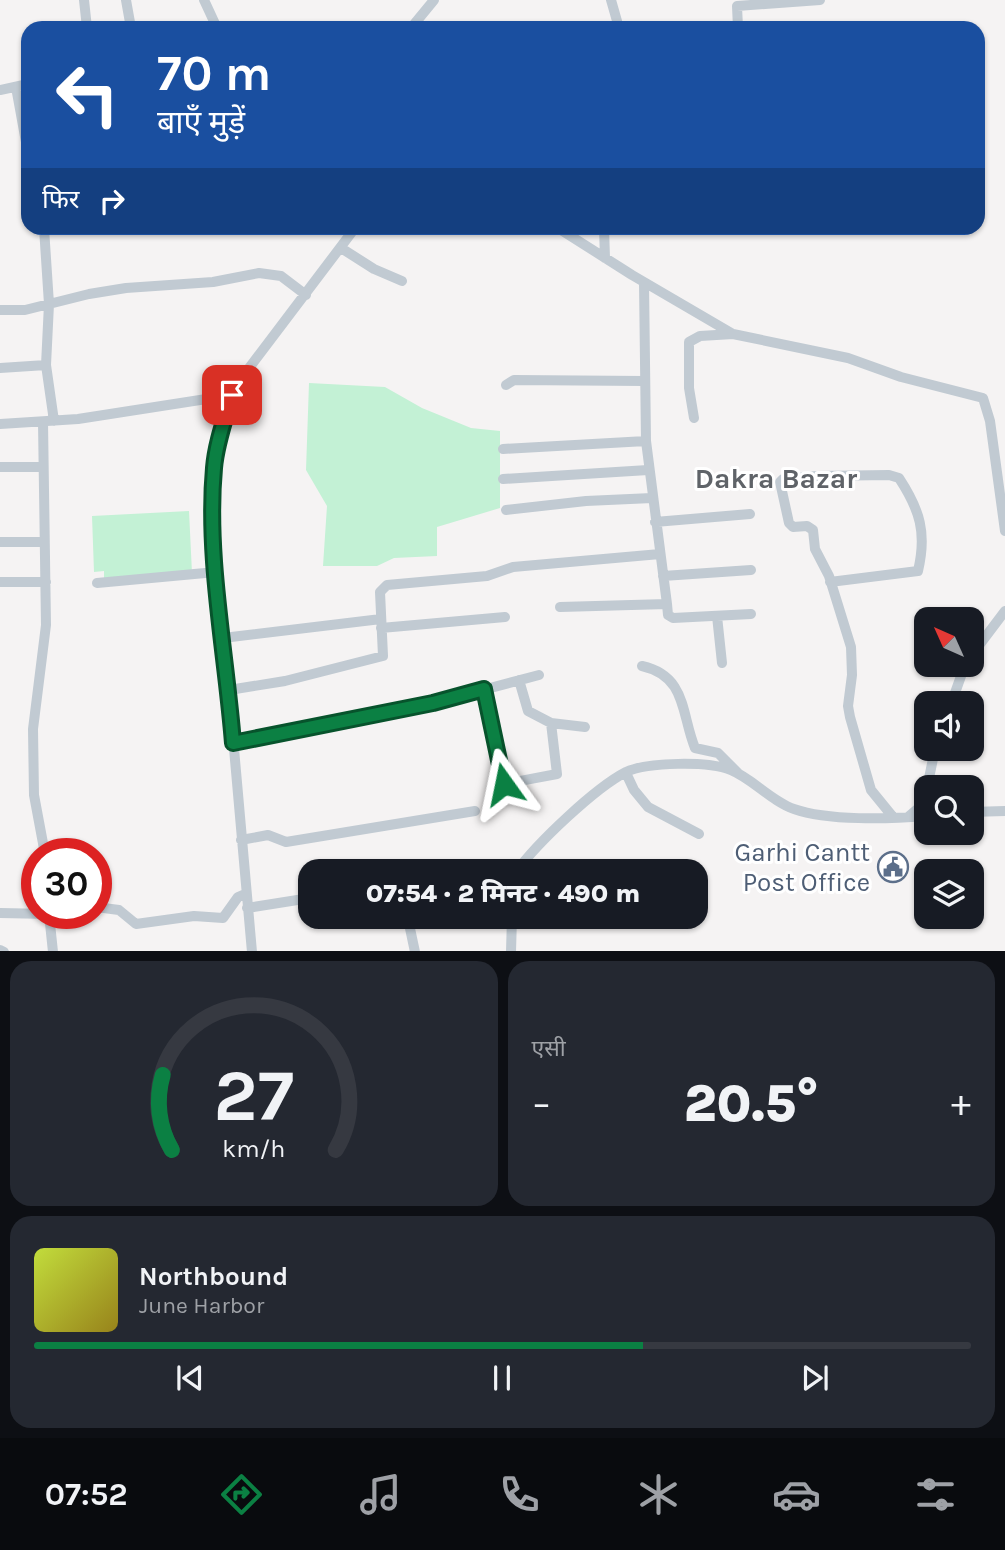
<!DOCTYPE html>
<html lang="hi">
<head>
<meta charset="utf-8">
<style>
	body { margin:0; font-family:Karla,"Noto Sans Devanagari",sans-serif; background:#242831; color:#f1f3f6; height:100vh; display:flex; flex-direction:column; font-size:26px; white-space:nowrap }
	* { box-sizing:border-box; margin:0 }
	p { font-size:23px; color:#9ea1a6 }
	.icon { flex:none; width:38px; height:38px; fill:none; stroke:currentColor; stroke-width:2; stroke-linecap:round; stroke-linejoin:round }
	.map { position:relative; height:951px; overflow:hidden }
	.sheet { display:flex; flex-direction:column; gap:10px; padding:10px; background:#0d0f14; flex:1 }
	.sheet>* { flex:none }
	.guide { position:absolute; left:21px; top:21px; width:964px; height:214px; border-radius:21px; box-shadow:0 2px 5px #0004; background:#1a4fa0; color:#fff; overflow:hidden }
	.needle { width:46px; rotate:315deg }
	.buttons { position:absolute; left:914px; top:607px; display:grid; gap:14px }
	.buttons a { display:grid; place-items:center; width:70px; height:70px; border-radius:14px; background:#171b24; box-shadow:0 2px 5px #0004; font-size:35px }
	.speed { position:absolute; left:21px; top:838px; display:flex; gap:14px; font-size:35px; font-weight:700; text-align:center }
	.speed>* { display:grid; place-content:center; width:91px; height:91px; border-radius:50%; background:#171b24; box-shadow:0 2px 5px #0004; line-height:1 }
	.speed .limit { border:10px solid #d22; background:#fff; color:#111 }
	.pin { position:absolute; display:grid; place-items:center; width:60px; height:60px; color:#fff; margin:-30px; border-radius:14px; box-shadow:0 4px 10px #0006 }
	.me { position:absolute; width:77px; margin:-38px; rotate:348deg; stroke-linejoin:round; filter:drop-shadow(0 0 5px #0008) }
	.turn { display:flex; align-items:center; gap:24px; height:147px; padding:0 21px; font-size:32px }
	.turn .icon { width:91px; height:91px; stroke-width:2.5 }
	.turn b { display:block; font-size:49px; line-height:60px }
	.then { display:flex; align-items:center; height:66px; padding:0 21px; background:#0003; gap:14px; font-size:26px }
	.big { font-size:52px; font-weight:800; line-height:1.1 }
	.sheet .tile { flex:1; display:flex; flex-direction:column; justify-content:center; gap:10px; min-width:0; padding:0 24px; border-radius:21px; background:#242831 }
	.sheet .dial { align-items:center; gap:0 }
	.dial svg { height:182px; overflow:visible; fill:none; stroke:#363941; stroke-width:7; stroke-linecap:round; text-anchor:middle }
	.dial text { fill:#f1f3f6; stroke:none }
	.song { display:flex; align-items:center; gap:21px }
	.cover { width:84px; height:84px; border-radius:10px; background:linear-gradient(135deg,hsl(70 70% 55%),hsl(50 70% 35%)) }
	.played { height:7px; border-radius:4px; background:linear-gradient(90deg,#0b8043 65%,#363941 65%) }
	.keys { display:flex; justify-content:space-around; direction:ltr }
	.heat { display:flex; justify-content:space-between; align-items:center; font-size:38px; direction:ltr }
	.sheet .tiles { flex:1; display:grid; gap:10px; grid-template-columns:1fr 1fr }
	.tile:last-child { grid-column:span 2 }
	.trip { position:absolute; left:298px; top:859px; width:410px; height:70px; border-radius:21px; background:#171b24; box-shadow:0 2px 5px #0004; font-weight:800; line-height:70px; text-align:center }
	.tabs { display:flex; height:112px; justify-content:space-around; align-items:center; background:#090b0e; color:#9ea1a6 }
	.tabs .icon { width:49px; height:49px }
	.tabs .current { color:#0b8043 }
	.tabs b { font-size:32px; color:#f1f3f6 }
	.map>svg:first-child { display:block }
	.green { fill:#c3f1d5 }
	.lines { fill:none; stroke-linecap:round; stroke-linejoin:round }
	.minor { stroke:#c1cad2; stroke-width:10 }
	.route-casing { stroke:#07532c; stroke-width:18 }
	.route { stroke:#0b8043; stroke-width:12 }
	.labels { text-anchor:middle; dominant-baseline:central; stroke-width:6; stroke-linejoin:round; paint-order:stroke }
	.service-label { font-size:26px; fill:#4e5e75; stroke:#fff; text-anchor:end }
	.neighbourhood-label { font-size:28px; font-weight:bold; fill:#5f6368; stroke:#fff }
</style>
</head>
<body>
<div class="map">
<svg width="1005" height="952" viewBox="0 0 1005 952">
	<rect width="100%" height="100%" fill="#f5f3f3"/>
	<path class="green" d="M309,383L385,387L422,408L471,428L500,431V508L437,527V556L394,558L377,566H323L327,506L306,470Z
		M189,511L192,573L104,578V571L94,572L92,516Z"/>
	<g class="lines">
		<path class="minor" d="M84,0L87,28
			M126,0L131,28
			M204,0L217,28
			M611,0L619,28
			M411,28L434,0
			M738,28L737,6L820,0
			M16,87L28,153
			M0,90L28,84
			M44,228L49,304L46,365L54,421
			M558,228L632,275L733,334L848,358L901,377L983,398L990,421L1005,531
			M604,228L605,258
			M341,248L374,269L402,281
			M0,310H25L89,294L126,288L213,282L259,273L281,276L306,295
			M0,368L46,365
			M506,385L514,380L644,381
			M694,418L689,388V342L700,336L733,334
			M43,422L46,625L33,729L34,795L45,854
			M0,424L78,419L232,395
			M503,449L646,441
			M0,467H43
			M503,479L648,470
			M506,510L586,501L652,498
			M655,522L750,514
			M0,542H44
			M663,576L751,570
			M0,582H46
			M830,582L918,571C927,533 920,510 899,478L889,475L817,476L783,479L780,482L789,523L793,527L807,526L813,530L815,549L829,576L851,647L852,675L848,706L850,717L871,790L893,817
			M97,583L216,572
			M667,604L668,615L673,618L751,614
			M560,607L667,604L646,441L644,283
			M717,616L722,663
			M381,628L505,617
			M223,638L381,619
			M971,656L1005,611
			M642,666C687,676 681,714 695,748L718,753L738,773
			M484,689L504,784L557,774L551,723L528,711L519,680
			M229,690L285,681L383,656L380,592L387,585L487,576L513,567L660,554
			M951,704L965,665
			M551,723L585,727
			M233,742L434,703L539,675
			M626,773L634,790L648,807L699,834
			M927,788L935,749
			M971,812L1005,811
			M908,817L922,805L926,791
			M241,840L268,835L286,842L475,811
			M516,872C537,843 595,788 626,772C648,762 708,761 731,770C753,779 771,801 794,809C828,821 889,819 926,816
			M96,907L119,910L136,924L194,916L223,918L238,897L245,894
			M247,908L310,898
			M0,913L49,914
			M49,914L53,952
			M408,919L415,952
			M0,950L4,952
			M252,952C244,865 237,779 229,693C221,595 189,471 240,380L355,228
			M511,952L512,917"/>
	</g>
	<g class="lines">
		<g class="route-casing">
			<path id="route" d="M232,395C225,419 216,443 214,468C206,557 226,653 233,743L433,703L484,689L504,784"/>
		</g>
		<use href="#route" class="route"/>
	</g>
	<defs>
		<g id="civic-ring" transform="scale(1.575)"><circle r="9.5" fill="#fff" stroke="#5c6f8a" stroke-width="1.5"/><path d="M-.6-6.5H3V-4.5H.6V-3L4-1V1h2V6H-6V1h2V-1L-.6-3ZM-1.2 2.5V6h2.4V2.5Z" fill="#5c6f8a"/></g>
	</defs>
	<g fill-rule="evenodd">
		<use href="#civic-ring" x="893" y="867"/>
	</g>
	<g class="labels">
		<g class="service-label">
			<text x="870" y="852">Garhi Cantt<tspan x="870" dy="30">Post Office</tspan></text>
		</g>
		<g class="neighbourhood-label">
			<text x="776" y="478">Dakra Bazar</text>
		</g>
	</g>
</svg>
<div class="buttons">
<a><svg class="needle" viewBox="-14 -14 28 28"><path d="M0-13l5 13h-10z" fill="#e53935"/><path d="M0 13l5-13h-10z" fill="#9ea1a6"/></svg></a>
<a><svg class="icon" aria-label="sound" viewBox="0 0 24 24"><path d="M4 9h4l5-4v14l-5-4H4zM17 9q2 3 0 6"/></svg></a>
<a><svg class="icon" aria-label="search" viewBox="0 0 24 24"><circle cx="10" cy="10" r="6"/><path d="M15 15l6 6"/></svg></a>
<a><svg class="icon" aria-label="layers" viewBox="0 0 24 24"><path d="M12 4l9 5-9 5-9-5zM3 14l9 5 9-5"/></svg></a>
</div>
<div class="speed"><div class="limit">30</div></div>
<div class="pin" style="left:232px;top:395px;background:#d93025"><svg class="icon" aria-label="arrive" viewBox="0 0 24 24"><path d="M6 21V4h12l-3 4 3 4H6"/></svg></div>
<svg class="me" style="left:504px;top:784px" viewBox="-20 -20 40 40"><path d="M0-17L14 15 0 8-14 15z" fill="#0b8043" stroke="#fff" stroke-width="4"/></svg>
<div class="trip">07:54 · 2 मिनट · 490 m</div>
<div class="guide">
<div class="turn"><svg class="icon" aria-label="left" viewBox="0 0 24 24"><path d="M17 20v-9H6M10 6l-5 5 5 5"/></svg><div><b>70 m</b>बाएँ मुड़ें</div></div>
<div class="then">फिर<svg class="icon" aria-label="right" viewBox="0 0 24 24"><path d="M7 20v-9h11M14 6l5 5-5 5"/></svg></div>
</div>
</div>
<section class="sheet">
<div class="tiles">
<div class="tile dial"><svg viewBox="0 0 100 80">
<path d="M14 69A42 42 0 1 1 86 69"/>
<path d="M14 69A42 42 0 0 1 10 36" stroke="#0b8043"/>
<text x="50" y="56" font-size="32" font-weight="700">27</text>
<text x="50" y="72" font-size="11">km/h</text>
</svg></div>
<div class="tile"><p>एसी</p>
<div class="heat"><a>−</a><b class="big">20.5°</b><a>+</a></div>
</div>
<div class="tile">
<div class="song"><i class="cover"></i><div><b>Northbound</b><p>June Harbor</p></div></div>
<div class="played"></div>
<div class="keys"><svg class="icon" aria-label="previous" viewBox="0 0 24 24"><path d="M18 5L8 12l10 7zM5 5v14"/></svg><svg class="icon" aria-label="pause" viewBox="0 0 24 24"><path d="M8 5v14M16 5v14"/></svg><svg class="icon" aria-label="next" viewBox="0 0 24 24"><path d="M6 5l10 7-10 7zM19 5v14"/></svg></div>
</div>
</div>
</section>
<nav class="tabs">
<b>07:52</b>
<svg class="icon current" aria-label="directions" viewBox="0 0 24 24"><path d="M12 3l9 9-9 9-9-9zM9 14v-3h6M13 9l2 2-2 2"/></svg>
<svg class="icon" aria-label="music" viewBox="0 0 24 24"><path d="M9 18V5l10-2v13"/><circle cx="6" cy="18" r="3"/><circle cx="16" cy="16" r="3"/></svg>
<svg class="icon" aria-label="phone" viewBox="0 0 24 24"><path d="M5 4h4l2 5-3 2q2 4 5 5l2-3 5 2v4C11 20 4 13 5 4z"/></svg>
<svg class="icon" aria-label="climate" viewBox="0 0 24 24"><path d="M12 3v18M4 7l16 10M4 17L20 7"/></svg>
<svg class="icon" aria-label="car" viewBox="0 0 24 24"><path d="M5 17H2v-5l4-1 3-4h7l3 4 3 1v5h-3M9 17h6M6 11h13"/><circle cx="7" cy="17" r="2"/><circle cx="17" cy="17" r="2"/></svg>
<svg class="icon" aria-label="filters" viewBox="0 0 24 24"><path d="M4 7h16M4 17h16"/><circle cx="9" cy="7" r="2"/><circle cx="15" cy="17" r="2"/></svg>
</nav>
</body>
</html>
